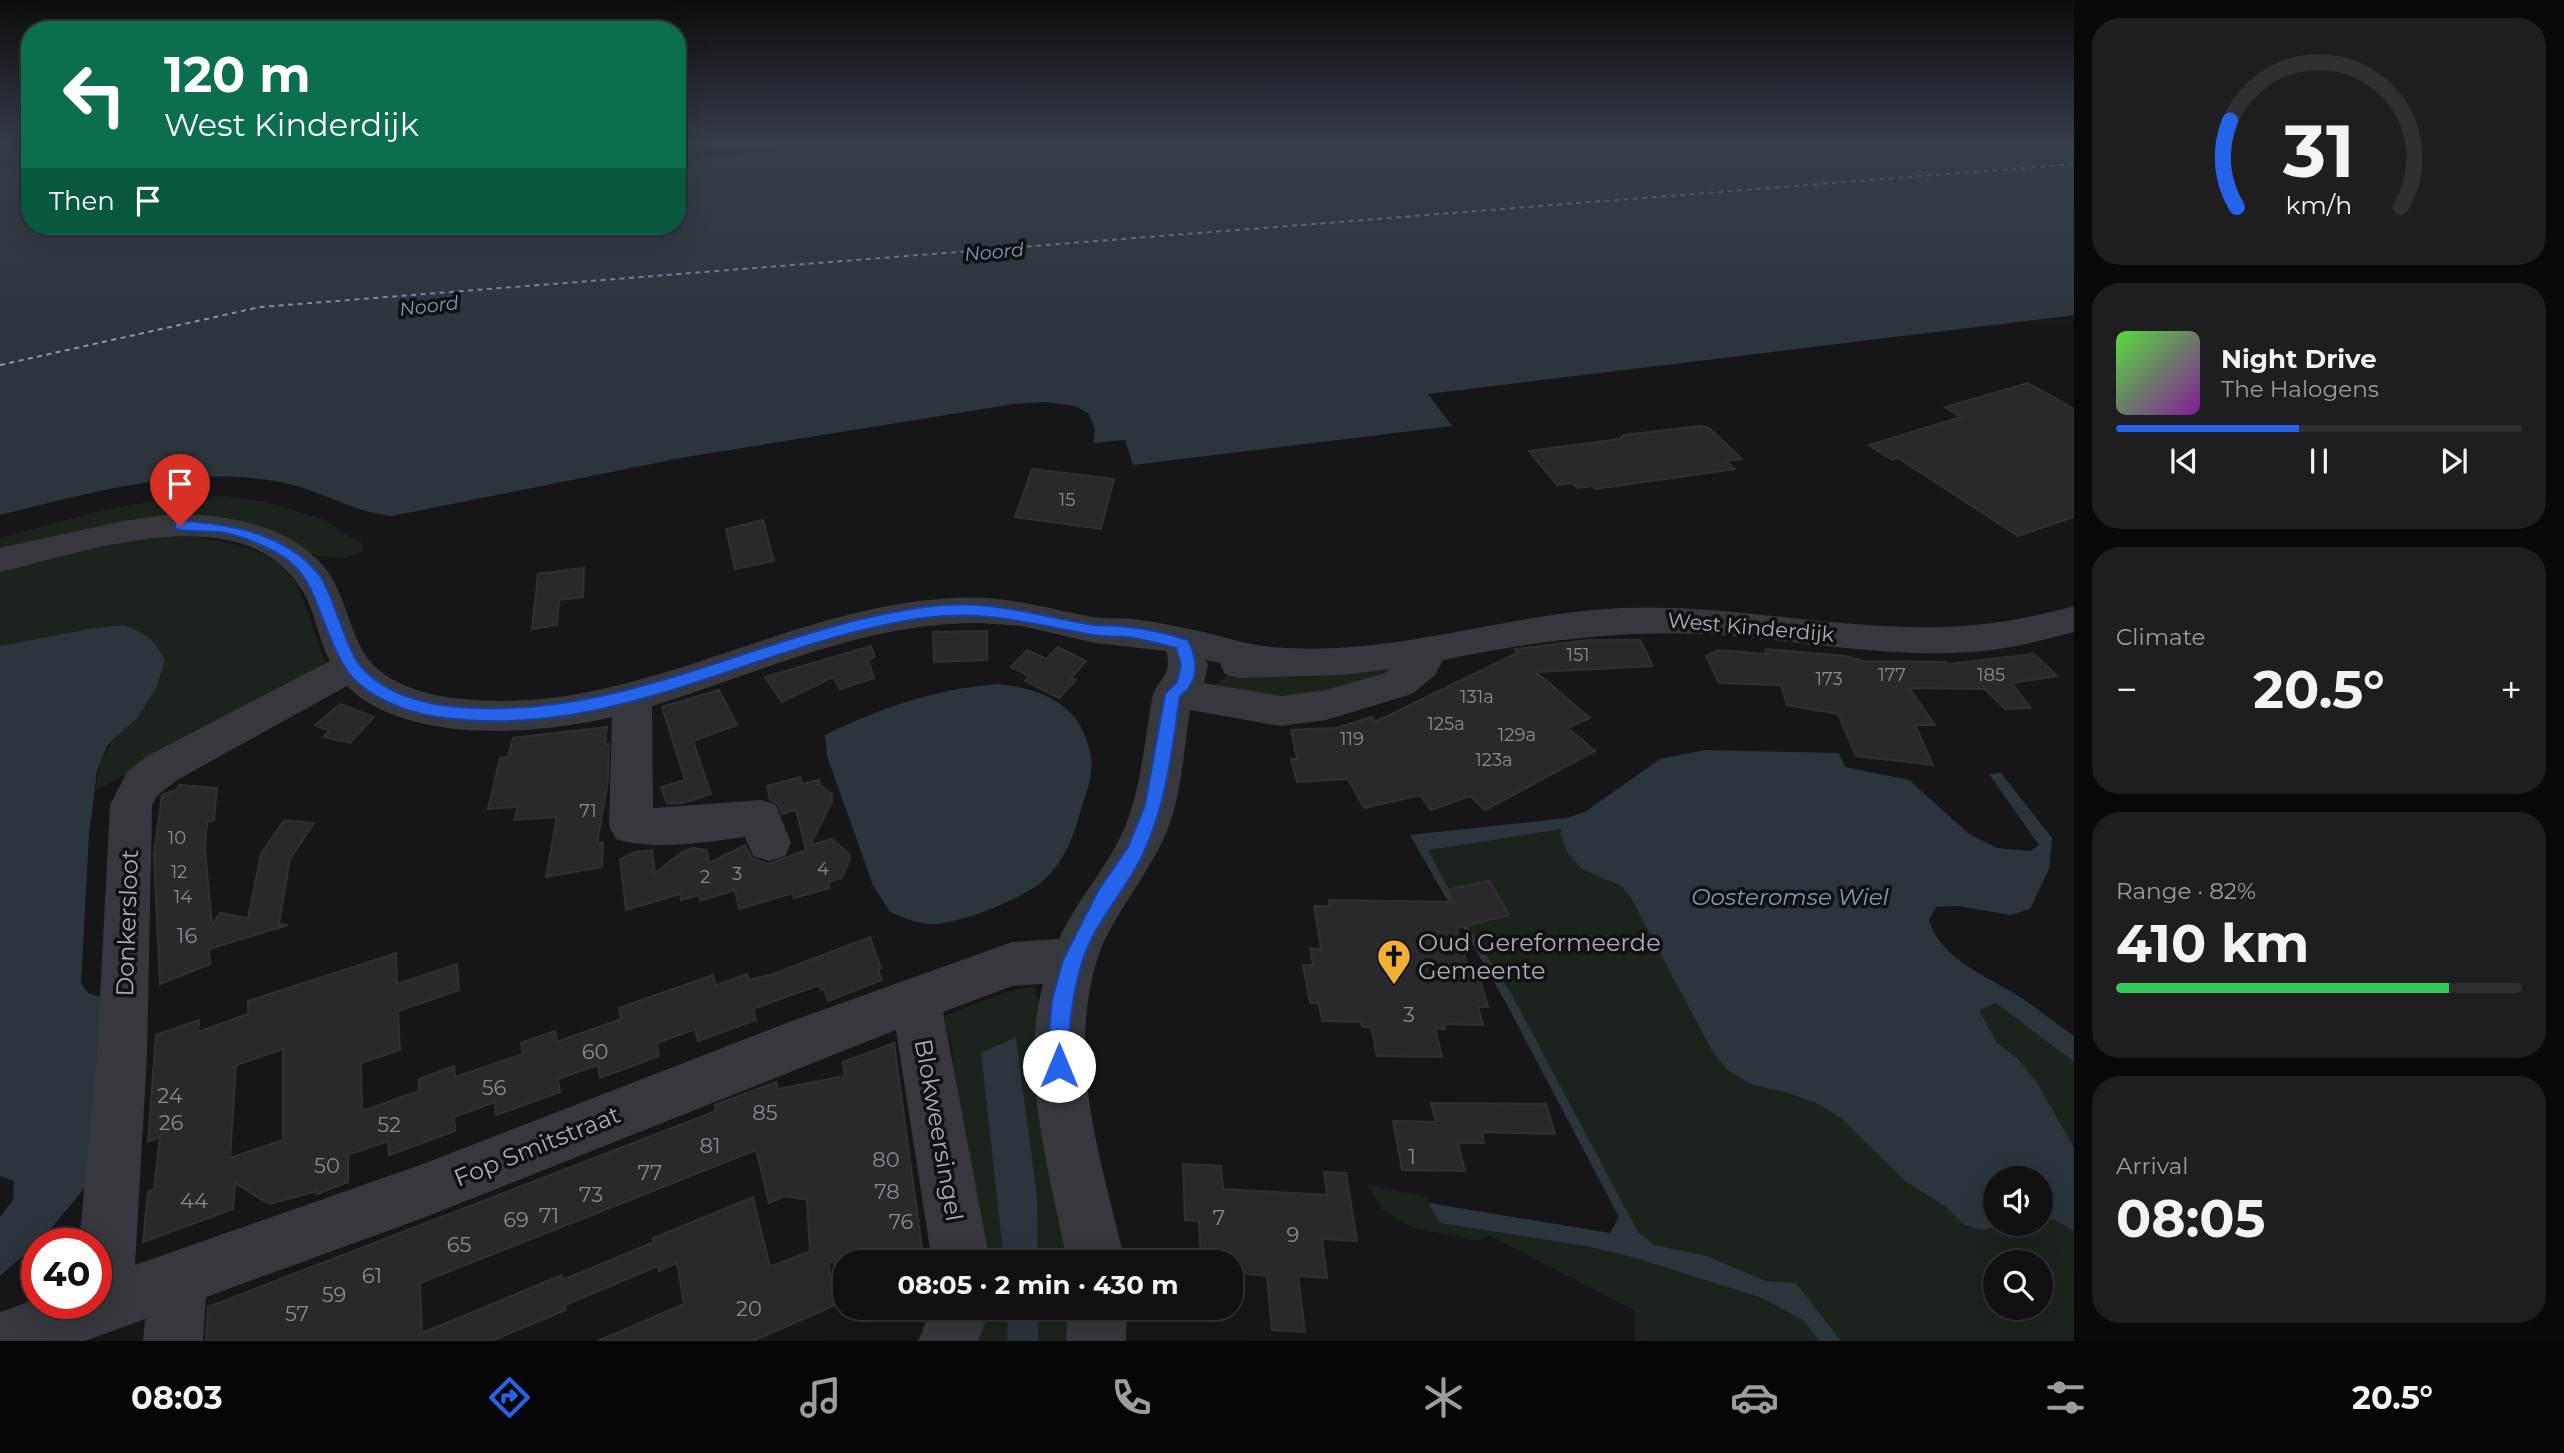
<!DOCTYPE html>
<html lang="en">
<head>
<meta charset="utf-8">
<style>
	body { margin:0; font-family:Montserrat,sans-serif; background:#1e1e20; color:#f1f3f6; height:100vh; display:flex; flex-direction:column; font-size:26px; white-space:nowrap }
	* { box-sizing:border-box; margin:0 }
	p { font-size:23px; color:#9c9d9f }
	.icon { flex:none; width:38px; height:38px; fill:none; stroke:currentColor; stroke-width:2; stroke-linecap:round; stroke-linejoin:round }
	.map { position:relative; flex:1; overflow:hidden }
	.side { display:flex; flex-direction:column; gap:18px; padding:18px; background:#09090a; width:490px }
	.side>* { flex:none }
	.guide { position:absolute; left:21px; top:21px; width:665px; height:214px; border-radius:28px; box-shadow:0 7px 28px #0002,0 0 0 2px #303032; background:#0b6e4f; color:#fff; overflow:hidden }
	.tools { position:absolute; left:1983px; top:1166px; display:grid; gap:14px }
	.tools a { display:grid; place-items:center; width:70px; height:70px; border-radius:50%; background:#101012; box-shadow:0 7px 28px #0002,0 0 0 2px #303032; font-size:35px }
	.speed { position:absolute; left:21px; top:1228px; display:flex; gap:14px; font-size:35px; font-weight:700; text-align:center }
	.speed>* { display:grid; place-content:center; width:91px; height:91px; border-radius:50%; background:#101012; box-shadow:0 7px 28px #0002,0 0 0 2px #303032; line-height:1 }
	.speed .limit { border:10px solid #d22; background:#fff; color:#111 }
	.pin { position:absolute; display:grid; place-items:center; width:60px; height:60px; color:#fff; margin:-72px -30px; border-radius:50% 50% 50% 0; rotate:-45deg; box-shadow:0 0 7px #0007 }
	.pin .icon { rotate:45deg }
	.me { position:absolute; width:77px; margin:-38px; rotate:0deg; stroke-linejoin:round; filter:drop-shadow(0 0 5px #0008) }
	.turn { display:flex; align-items:center; gap:24px; height:147px; padding:0 28px; font-size:32px }
	.turn .icon { width:91px; height:91px; stroke-width:2.5 }
	.turn b { display:block; font-size:49px; line-height:60px }
	.then { display:flex; align-items:center; height:66px; padding:0 28px; background:#0003; gap:14px; font-size:26px }
	.big { font-size:52px; font-weight:700; line-height:1.1 }
	.side .tile { flex:1; display:flex; flex-direction:column; justify-content:center; gap:10px; min-width:0; padding:0 24px; border-radius:28px; background:#1e1e20 }
	.side .dial { align-items:center; gap:0 }
	.dial svg { height:182px; overflow:visible; fill:none; stroke:#303032; stroke-width:7; stroke-linecap:round; text-anchor:middle }
	.dial text { fill:#f1f3f6; stroke:none }
	.song { display:flex; align-items:center; gap:21px }
	.cover { width:84px; height:84px; border-radius:10px; background:linear-gradient(135deg,hsl(110 70% 55%),hsl(290 70% 35%)) }
	.played { height:7px; border-radius:4px; background:linear-gradient(90deg,#2563eb 45%,#303032 45%) }
	.keys { display:flex; justify-content:space-around; direction:ltr }
	.heat { display:flex; justify-content:space-between; align-items:center; font-size:38px; direction:ltr }
	.charge { height:10px; border-radius:5px; background:linear-gradient(90deg,#34c759 82%,#303032 0) }
	.trip { position:absolute; left:833px; top:1250px; width:410px; height:70px; border-radius:28px; background:#101012; box-shadow:0 7px 28px #0002,0 0 0 2px #303032; font-weight:700; line-height:70px; text-align:center }
	.menu { display:flex; height:112px; justify-content:space-around; align-items:center; background:#060607; color:#9c9d9f }
	.menu .icon { width:49px; height:49px }
	.menu .on { color:#2563eb }
	.menu b { font-size:32px; color:#f1f3f6 }
	main { display:flex; flex:1; min-height:0 }
	.map>svg:first-child { display:block }
	.green { fill:#1c231d; fill-rule:evenodd }
	.water { fill:#2c353c }
	.lines { fill:none; stroke-linecap:round; stroke-linejoin:round }
	.ferry { stroke:#7f9bb3; stroke-width:2; stroke-dasharray:5 4.5; stroke-linecap:butt }
	.building { fill:#29292c; stroke:#303034; stroke-width:2; fill-rule:evenodd }
	.minor { fill:#37383d; fill-rule:evenodd }
	.route { fill:#2563eb; stroke:#184099; stroke-width:2 }
	.labels { text-anchor:middle; dominant-baseline:central; stroke-width:7; stroke-linejoin:round; paint-order:stroke }
	.number-label { font-size:18px; fill:#888b94 }
	.far-water-label { font-size:19px; font-style:italic; fill:#7f9bb3; stroke:#111113 }
	.street-label { font-size:21px; fill:#a8adb8; stroke:#111113 }
	.near-number-label { font-size:21px; fill:#888b94 }
	.water-label { font-size:23px; font-style:italic; fill:#7f9bb3; stroke:#111113 }
	.near-street-label { font-size:24px; fill:#a8adb8; stroke:#111113 }
	.near-poi-label { font-size:24px; fill:#a8adb8; stroke:#111113; text-anchor:start }
</style>
</head>
<body>
<main>
<div class="map">
<svg width="2074" height="1341" viewBox="0 0 2074 1341">
	<rect width="100%" height="100%" fill="#161618"/>
	<path class="green" d="M0,142H30V226L0,231Z
		M677,142H959L677,163Z
		M223,496L266,502L322,519L354,539L361,540L364,552L345,558L317,556L290,543L241,525L0,553V538L103,510L155,501Z
		M178,535C217,539 278,547 297,587C310,613 316,641 328,668L96,790C99,752 112,741 138,717L123,625L88,629L0,646V567L147,536Z
		M1398,665L1381,675L1289,700L1215,685L1234,671Z
		M1562,828L1611,883L1621,886L1631,898L1712,1051L1727,1070L1816,1103L1842,1118L1905,1181L1946,1207L1964,1225L1983,1230L2011,1223H2040L2041,1219L2055,1220L2074,1231V1341H1841L1796,1283L1766,1281L1707,1256L1655,1245L1638,1232L1511,993L1467,925L1427,849ZM1995,1262H2040V1307H1995Z
		M1034,986L1047,1029L1076,1262H1038L1037,1195L1016,1037L981,1053L1004,1262H970L952,1049L944,1016L1006,992Z
		M1996,1002L2074,1062V1148L2038,1084L2018,1059L1997,1043L1978,1010Z
		M1368,1185L1428,1197V1203L1440,1223L1585,1246L1632,1257L1762,1298L1804,1321L1819,1341H1635L1634,1310L1490,1236L1473,1241L1463,1237L1416,1229L1382,1210Z
		M974,1307H1008L1007,1341H973Z
		M1039,1307H1076L1072,1341H1038Z"/>
	<path class="water" d="M907,142H2074V315L1428,394L1452,426L1133,465L1125,440L1093,443L1095,430L1089,414L1076,406L1045,402L1014,404L686,457L392,516C353,512 322,491 285,483C190,463 91,493 0,515V167L30,165V226H677V159Z
		M123,625C144,632 155,640 165,660L157,686L138,717L107,746L97,771L89,834L81,983L88,993L111,1000L95,1175L45,1236L0,1276V1217L13,1200L14,1181L0,1176V646L88,629Z
		M999,684C1046,690 1082,705 1091,757C1094,774 1086,793 1081,809C1075,834 1064,862 1044,880C1025,898 957,925 931,924C917,924 902,917 890,912L873,885L827,756L825,735C880,708 938,688 999,684Z
		M1705,750L1839,753L1845,767L1909,780L1969,834L1997,848L2030,851L2039,845L1989,774L2001,773L2052,838L2049,869L2030,909L2011,915L1957,906L1936,907L1929,920C1941,959 1984,975 2017,995C2037,1008 2055,1023 2074,1036V1062L1996,1003L1979,1010L1997,1043L2018,1059L2038,1084L2074,1148V1231L2055,1220L2041,1219L2040,1178H1995V1223H2011L1983,1230L1964,1225L1946,1207L1905,1181L1841,1118L1816,1103L1785,1092L1753,1085L1727,1070L1712,1051L1631,898L1621,886L1582,869L1567,852L1560,834L1562,829L1428,850L1467,925L1511,993L1638,1232L1655,1245L1707,1256L1766,1281L1796,1283L1841,1341H1819L1804,1321L1762,1298L1632,1257L1585,1246L1440,1223L1428,1203L1610,1233L1619,1217L1506,1003L1410,835L1567,818L1585,812L1660,759Z
		M1016,1037L1037,1195L1038,1262H1004L981,1053Z
		M1008,1307H1039L1038,1341H1007Z"/>
	<g class="lines">
		<path class="ferry" d="M0,365L260,307L2074,164"/>
	</g>
	<path class="building" d="M2028,383L2074,409V517L2018,536L1898,458L1892,460L1869,445L1961,417L1945,407Z
		M1700,426L1709,428L1742,459L1726,461L1735,469L1595,489L1592,486L1577,488L1572,483L1557,485L1529,451L1620,439L1624,435Z
		M1032,469L1114,479L1101,529L1015,517Z
		M763,520L774,561L735,569L726,529Z
		M584,568L583,597L559,600L557,625L532,629L538,574Z
		M987,631V660L934,662L933,632Z
		M1589,640H1640L1653,666L1536,672L1590,718L1568,728L1595,751L1485,810L1470,796L1431,810L1420,795L1364,808L1348,779L1297,782L1291,759H1297L1291,730L1336,728L1372,717L1375,722L1517,653L1515,649Z
		M871,646L875,657L868,660L874,678L840,689L833,677L782,702L765,677Z
		M1058,647L1086,661L1071,678L1076,680L1059,698L1025,681L1029,676L1011,667L1027,650L1046,659Z
		M1765,649L1846,656L1863,661L1946,662L1948,664L2034,654L2057,676L2012,683L2031,708L2005,709L1985,689L1909,688L1935,725H1915L1933,765L1856,756L1838,714L1787,705L1781,685L1719,683L1706,656L1718,650L1767,654Z
		M719,690L737,725L693,741L711,794L683,803L667,804L661,787L685,780L662,707Z
		M340,704L374,717L350,743L323,737L329,731L315,725Z
		M607,727L605,744H609L608,780L597,844L603,842L602,867L546,877L557,817L514,820L518,807L488,809L500,758L508,757L513,738Z
		M800,777L802,784L819,780L820,785L832,794V802L810,845L832,839L849,854L850,859L842,878L828,882L830,888L794,898L793,893L739,909L735,890L700,901L699,895L681,900L680,894L626,910L620,859L635,852L652,850L655,873L682,852L692,848L707,850L709,863L745,845L752,858L768,864L806,850L796,810L782,814L778,804L770,800L767,786Z
		M179,785L217,788L214,820L207,822L205,849L212,925L220,913L248,918L261,854L284,820L314,823L290,859L279,924L288,925L209,949L210,964L160,984L154,854L162,795L178,789Z
		M1489,881L1509,915L1457,928L1468,969H1477L1488,1007H1478L1483,1025L1444,1024L1445,1029L1435,1028L1442,1057L1377,1056L1371,1027H1362L1361,1022L1322,1021L1319,1003H1310L1303,965H1313L1310,948L1321,949L1314,906H1330L1329,900L1454,902L1447,890Z
		M870,937L881,968L878,969L882,980L828,1001L824,989L821,990L819,985L753,1009L756,1020L698,1041L695,1029L657,1043L659,1056L600,1078L598,1065L558,1079L560,1092L496,1115L495,1102L454,1117L455,1131L389,1155L388,1141L348,1155V1182L317,1194V1191L269,1204L235,1183L233,1209L143,1242L148,1192L154,1189L160,1137L148,1142L156,1035L199,1020L198,1032L248,1014V1001L396,953L397,984L457,964L459,990L398,1011L400,1050L361,1063L362,1111L419,1091V1079L454,1066L455,1077L523,1054L521,1043L555,1031L557,1042L621,1019L619,1008L713,975L716,985L747,974L749,980L773,974ZM283,1049V1140L230,1158L236,1065Z
		M894,1043L924,1262H829L833,1306L753,1341H598L684,1304L677,1263L659,1271L658,1266L565,1305L566,1310L491,1341H206L208,1307L716,1111L715,1105L776,1082L778,1089L845,1076L843,1062ZM756,1150L769,1203L785,1196L807,1200L810,1251L770,1267L753,1197L653,1238L654,1242L611,1260L562,1280V1275L422,1333L420,1283Z
		M1431,1103L1546,1104L1555,1134L1482,1132L1484,1143H1458L1465,1171L1402,1170L1393,1121L1436,1122Z
		M1183,1164L1221,1166L1223,1189L1327,1195L1324,1172L1346,1173L1357,1241L1322,1239L1327,1278L1298,1276L1305,1332L1272,1330L1267,1276L1230,1272V1262H1201L1199,1221L1185,1220Z"/>
	<g class="lines">
		<path class="minor" d="M173,514C227,514 294,525 328,572C344,595 348,622 360,646C379,684 424,695 463,699C635,717 784,606 954,598C1007,595 1043,608 1093,617C1106,619 1120,618 1133,619C1157,622 1180,627 1203,632C1225,637 1249,645 1272,647C1390,658 1505,613 1622,608C1740,603 1858,636 1975,625C2009,622 2041,615 2074,606V632C2040,641 2006,650 1970,652C1882,658 1794,639 1706,634C1616,630 1530,642 1443,660L1435,675L1412,694L1326,720L1281,726L1190,710C1184,748 1182,790 1169,826C1152,872 1109,918 1096,963C1067,1065 1102,1161 1125,1262H1067C1050,1171 1019,1075 1043,984L1012,986L943,1012L990,1262H932L896,1030L423,1218L206,1297L203,1341H143L145,1319L85,1341H0V1312L3,1311L37,1299V1304H96V1244H79L97,1055L110,805L127,772L147,756L330,661C317,637 315,608 300,587C239,495 85,552 0,572V548L123,521ZM980,623L1021,626L1095,643L1166,651C1172,672 1163,676 1153,693C1145,736 1142,784 1126,824C1110,865 1077,899 1059,939L1012,942L789,1022L423,1164L135,1265L147,1055L152,805L157,796L177,780L347,686C407,745 537,735 612,717L609,826L616,839C652,851 707,842 745,837L753,856L769,861L785,856L791,843L776,805L761,800L653,808L652,706C759,673 866,622 980,623ZM1206,660L1220,663L1225,674L1239,678L1341,675L1390,669L1385,673L1326,690L1281,696L1204,683L1208,665Z
			M932,1307H991L978,1341H918Z
			M1069,1307H1127L1126,1341H1066Z"/>
	</g>
	<linearGradient id="sky" x2="0" y2="1"><stop stop-color="#0c0c0d"/><stop offset="0.43" stop-color="#363c48"/><stop offset="1" stop-color="#363c48" stop-opacity="0"/></linearGradient>
	<rect width="2074" height="330" fill="url(#sky)"/>
	<path class="route" d="M180,521C229,523 288,533 320,576C329,589 334,608 340,622C345,635 350,651 358,663C381,693 422,704 457,707C627,721 763,629 924,607C989,598 1032,615 1094,625C1105,626 1117,625 1128,627C1148,629 1169,634 1188,640C1198,660 1200,682 1180,696C1172,750 1167,802 1144,852C1127,890 1094,922 1082,963C1074,989 1070,1016 1069,1042C1068,1053 1071,1063 1067,1074L1059,1077L1052,1074L1048,1045L1052,1000L1063,960L1098,891L1128,847L1145,805L1165,694L1177,682L1181,665L1176,648C1160,644 1143,639 1127,637C1116,636 1104,637 1094,635C1033,625 987,609 923,618C757,642 613,743 438,717C405,712 365,697 346,669C335,653 328,632 321,614C313,594 307,576 290,562C276,550 238,534 219,532C204,531 189,532 175,529V522Z"/>
	<defs>
		<g id="church-pin" transform="scale(1.75)"><path d="M0 17L-7.5 6A9.5 9.5 0 1 1 7.5 6Z" fill="#f2b134" stroke="#111113"/><path d="M-1.2-6h2.4v3.5h3.3v2.4h-3.3V6h-2.4V-.1h-3.3v-2.4h3.3Z" fill="#111"/></g>
	</defs>
	<g fill-rule="evenodd">
		<use href="#church-pin" x="1394" y="956"/>
	</g>
	<g class="labels">
		<g class="number-label">
			<text x="1067" y="500">15</text>
			<text x="1578" y="655">151</text>
			<text x="1892" y="675">177</text>
			<text x="1991" y="675">185</text>
			<text x="1829" y="679">173</text>
			<text x="1477" y="697">131a</text>
			<text x="1446" y="724">125a</text>
			<text x="1517" y="735">129a</text>
			<text x="1352" y="739">119</text>
			<text x="1494" y="760">123a</text>
			<text x="588" y="811">71</text>
			<text x="177" y="838">10</text>
			<text x="823" y="869">4</text>
			<text x="179" y="872">12</text>
			<text x="737" y="874">3</text>
			<text x="705" y="877">2</text>
			<text x="183" y="897">14</text>
		</g>
		<g class="far-water-label">
			<text transform="translate(994 252) rotate(-5)">Noord</text>
			<text transform="translate(429 306) rotate(-7)">Noord</text>
		</g>
		<g class="street-label">
			<text transform="translate(1751 627) rotate(5)">West Kinderdijk</text>
		</g>
		<g class="near-number-label">
			<text x="187" y="935">16</text>
			<text x="1409" y="1014">3</text>
			<text x="595" y="1051">60</text>
			<text x="494" y="1087">56</text>
			<text x="170" y="1095">24</text>
			<text x="765" y="1112">85</text>
			<text x="171" y="1122">26</text>
			<text x="389" y="1124">52</text>
			<text x="710" y="1145">81</text>
			<text x="1412" y="1156">1</text>
			<text x="886" y="1159">80</text>
			<text x="327" y="1165">50</text>
			<text x="650" y="1172">77</text>
			<text x="887" y="1191">78</text>
			<text x="591" y="1194">73</text>
			<text x="194" y="1200">44</text>
			<text x="549" y="1215">71</text>
			<text x="1219" y="1217">7</text>
			<text x="516" y="1219">69</text>
			<text x="901" y="1221">76</text>
			<text x="1293" y="1234">9</text>
			<text x="459" y="1244">65</text>
			<text x="372" y="1275">61</text>
			<text x="334" y="1294">59</text>
			<text x="749" y="1308">20</text>
			<text x="297" y="1313">57</text>
		</g>
		<g class="water-label">
			<text x="1790" y="897">Oosteromse Wiel</text>
		</g>
		<g class="near-street-label">
			<text transform="translate(127 923) rotate(-88)">Donkersloot</text>
			<text transform="translate(939 1130) rotate(80)">Blokweersingel</text>
			<text transform="translate(537 1146) rotate(-22)">Fop Smitstraat</text>
		</g>
		<g class="near-poi-label">
			<text x="1418" y="942">Oud Gereformeerde<tspan x="1418" dy="28">Gemeente</tspan></text>
		</g>
	</g>
</svg>
<div class="tools">
<a><svg class="icon" aria-label="sound" viewBox="0 0 24 24"><path d="M4 9h4l5-4v14l-5-4H4zM17 9q2 3 0 6"/></svg></a>
<a><svg class="icon" aria-label="search" viewBox="0 0 24 24"><circle cx="10" cy="10" r="6"/><path d="M15 15l6 6"/></svg></a>
</div>
<div class="speed"><div class="limit">40</div></div>
<div class="pin" style="left:180px;top:526px;background:#d93025"><svg class="icon" aria-label="arrive" viewBox="0 0 24 24"><path d="M6 21V4h12l-3 4 3 4H6"/></svg></div>
<svg class="me" style="left:1059px;top:1066px" viewBox="-20 -20 40 40"><circle r="19" fill="#fff"/><path d="M0-13L10 11 0 6-10 11z" fill="#2563eb"/></svg>
<div class="trip">08:05 · 2 min · 430 m</div>
<div class="guide">
<div class="turn"><svg class="icon" aria-label="left" viewBox="0 0 24 24"><path d="M17 20v-9H6M10 6l-5 5 5 5"/></svg><div><b>120 m</b>West Kinderdijk</div></div>
<div class="then">Then<svg class="icon" aria-label="arrive" viewBox="0 0 24 24"><path d="M6 21V4h12l-3 4 3 4H6"/></svg></div>
</div>
</div>
<section class="side">
<div class="tile dial"><svg viewBox="0 0 100 80">
<path d="M14 69A42 42 0 1 1 86 69"/>
<path d="M14 69A42 42 0 0 1 11 31" stroke="#2563eb"/>
<text x="50" y="56" font-size="32" font-weight="700">31</text>
<text x="50" y="72" font-size="11">km/h</text>
</svg></div>
<div class="tile">
<div class="song"><i class="cover"></i><div><b>Night Drive</b><p>The Halogens</p></div></div>
<div class="played"></div>
<div class="keys"><svg class="icon" aria-label="previous" viewBox="0 0 24 24"><path d="M18 5L8 12l10 7zM5 5v14"/></svg><svg class="icon" aria-label="pause" viewBox="0 0 24 24"><path d="M8 5v14M16 5v14"/></svg><svg class="icon" aria-label="next" viewBox="0 0 24 24"><path d="M6 5l10 7-10 7zM19 5v14"/></svg></div>
</div>
<div class="tile"><p>Climate</p>
<div class="heat"><a>−</a><b class="big">20.5°</b><a>+</a></div>
</div>
<div class="tile"><p>Range · 82%</p><b class="big">410 km</b><div class="charge"></div></div>
<div class="tile"><p>Arrival</p><b class="big">08:05</b></div>
</section>
</main>
<nav class="menu">
<b>08:03</b>
<svg class="icon on" aria-label="directions" viewBox="0 0 24 24"><path d="M12 3l9 9-9 9-9-9zM9 14v-3h6M13 9l2 2-2 2"/></svg>
<svg class="icon" aria-label="music" viewBox="0 0 24 24"><path d="M9 18V5l10-2v13"/><circle cx="6" cy="18" r="3"/><circle cx="16" cy="16" r="3"/></svg>
<svg class="icon" aria-label="phone" viewBox="0 0 24 24"><path d="M5 4h4l2 5-3 2q2 4 5 5l2-3 5 2v4C11 20 4 13 5 4z"/></svg>
<svg class="icon" aria-label="climate" viewBox="0 0 24 24"><path d="M12 3v18M4 7l16 10M4 17L20 7"/></svg>
<svg class="icon" aria-label="car" viewBox="0 0 24 24"><path d="M5 17H2v-5l4-1 3-4h7l3 4 3 1v5h-3M9 17h6M6 11h13"/><circle cx="7" cy="17" r="2"/><circle cx="17" cy="17" r="2"/></svg>
<svg class="icon" aria-label="filters" viewBox="0 0 24 24"><path d="M4 7h16M4 17h16"/><circle cx="9" cy="7" r="2"/><circle cx="15" cy="17" r="2"/></svg>
<b>20.5°</b>
</nav>
</body>
</html>
